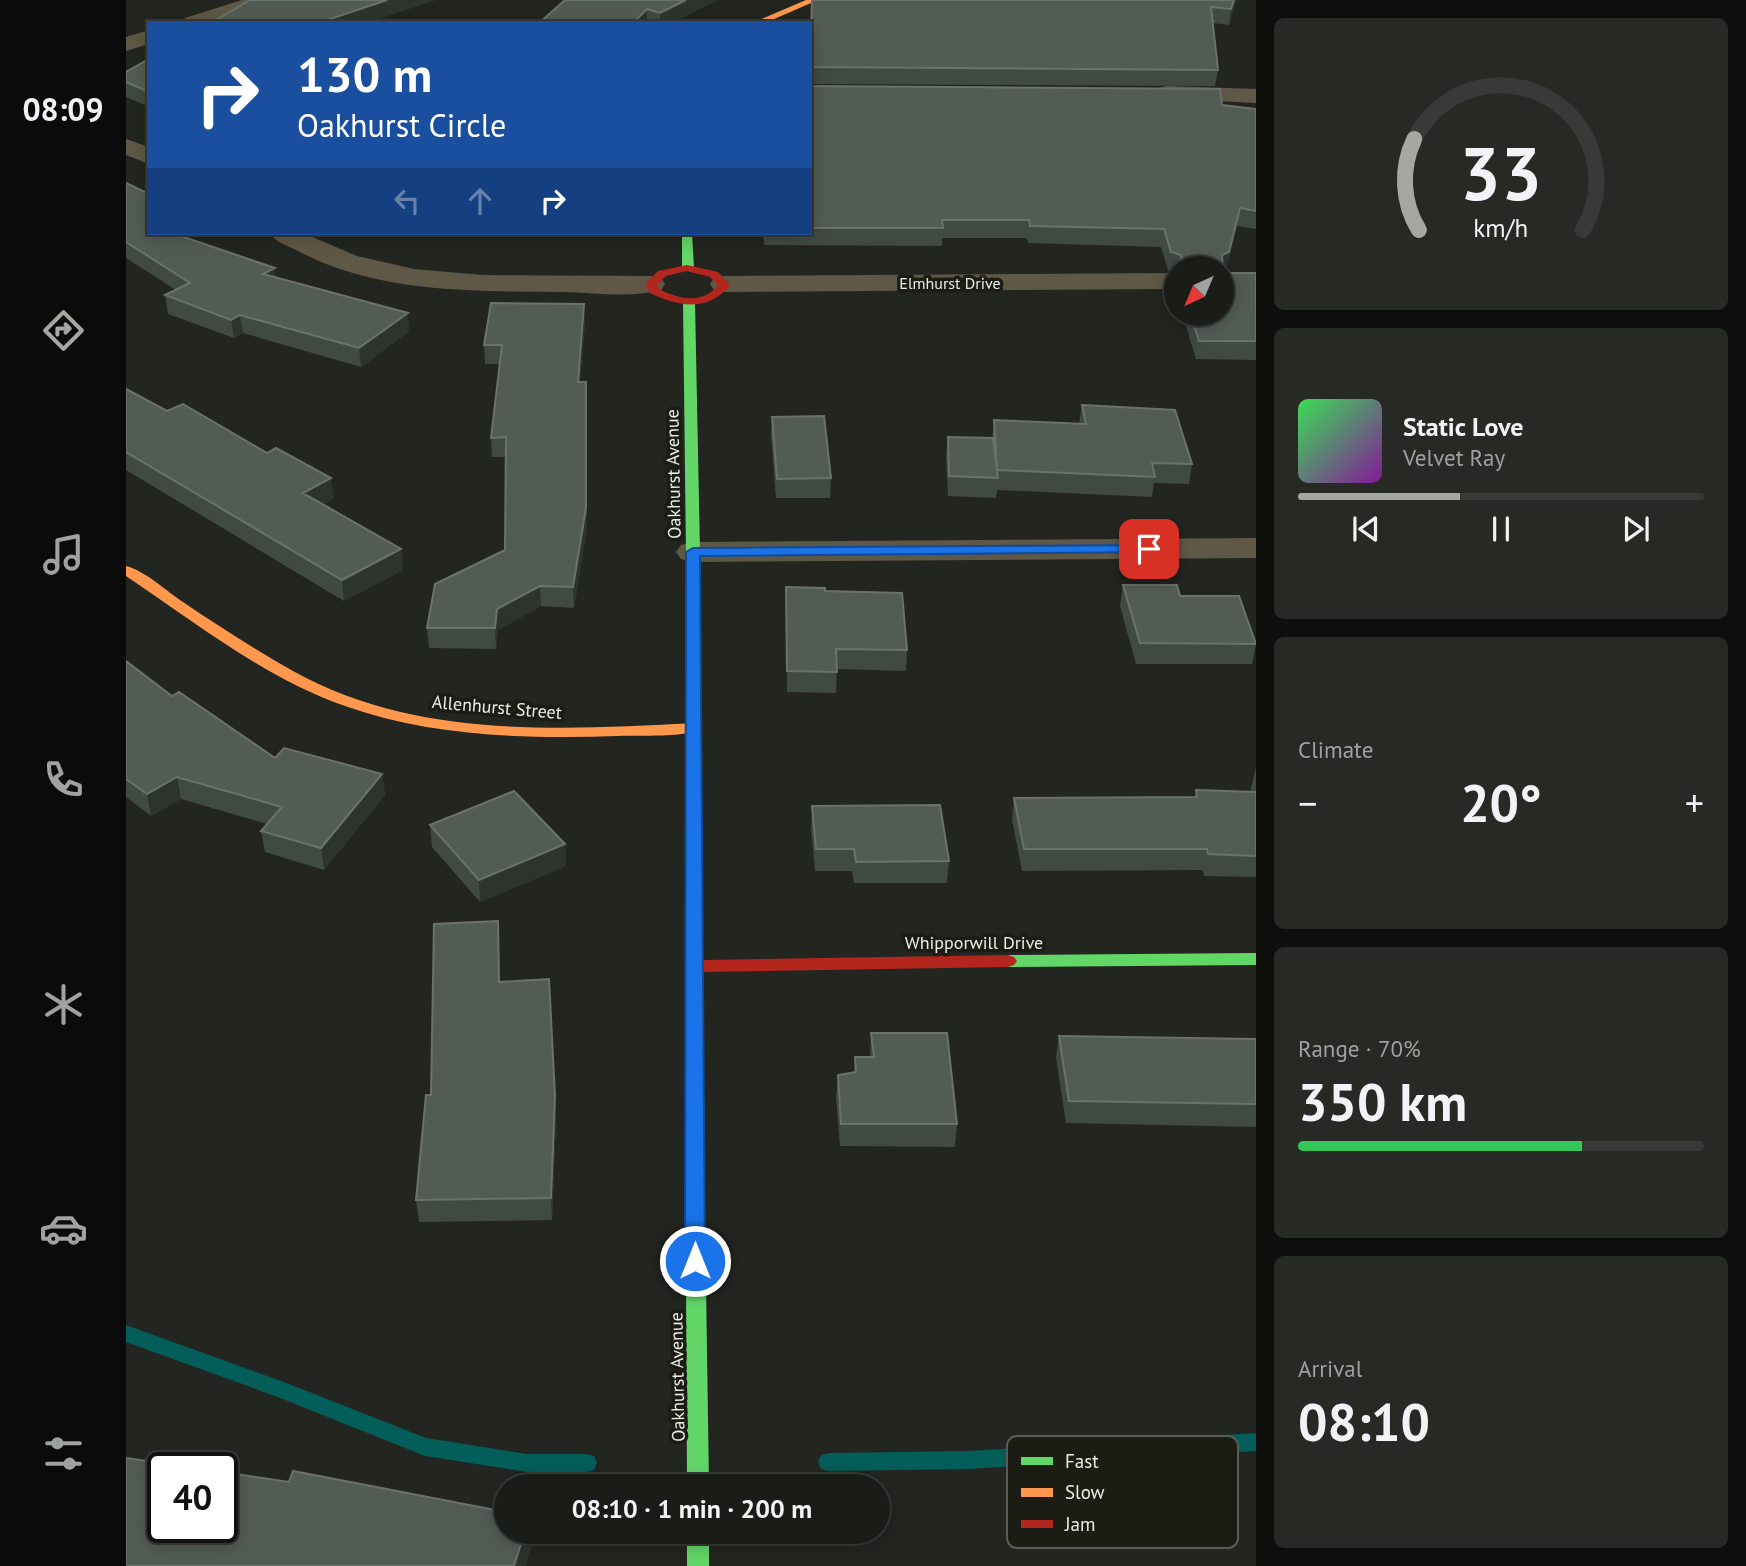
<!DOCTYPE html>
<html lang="en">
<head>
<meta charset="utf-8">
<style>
	body { margin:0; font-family:"PT Sans",sans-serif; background:#272925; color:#f1f3f6; height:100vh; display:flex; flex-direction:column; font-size:26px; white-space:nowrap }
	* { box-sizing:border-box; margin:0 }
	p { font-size:23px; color:#9fa1a2 }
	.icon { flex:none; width:38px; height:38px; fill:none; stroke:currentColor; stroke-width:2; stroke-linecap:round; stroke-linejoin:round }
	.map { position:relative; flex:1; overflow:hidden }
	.drawer { display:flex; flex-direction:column; gap:18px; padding:18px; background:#0e0f0d; width:490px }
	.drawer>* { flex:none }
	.banner { position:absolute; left:21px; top:21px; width:665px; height:214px; border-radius:0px; box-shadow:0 4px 18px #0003,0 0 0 2px #383a37; background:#1a4fa0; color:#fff; overflow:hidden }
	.needle { width:46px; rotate:224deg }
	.fabs { position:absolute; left:1038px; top:256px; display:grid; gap:14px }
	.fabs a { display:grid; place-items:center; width:70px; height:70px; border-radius:50%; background:#1a1c18; box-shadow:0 4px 18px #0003,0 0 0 2px #383a37; font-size:35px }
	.speed { position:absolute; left:21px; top:1452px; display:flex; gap:14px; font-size:35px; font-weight:700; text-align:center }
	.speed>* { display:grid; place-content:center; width:91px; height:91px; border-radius:50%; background:#1a1c18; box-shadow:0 4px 18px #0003,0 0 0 2px #383a37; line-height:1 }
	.speed .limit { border:4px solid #111; border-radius:10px; background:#fff; color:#111 }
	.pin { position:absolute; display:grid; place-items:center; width:60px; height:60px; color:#fff; margin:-30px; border-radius:14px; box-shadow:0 4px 10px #0006 }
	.me { position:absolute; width:77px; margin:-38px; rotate:0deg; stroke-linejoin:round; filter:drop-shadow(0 0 5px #0008) }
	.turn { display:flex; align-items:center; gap:24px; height:147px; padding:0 35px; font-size:32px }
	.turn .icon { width:91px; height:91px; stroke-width:2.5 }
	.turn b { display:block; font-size:49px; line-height:60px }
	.lanes { display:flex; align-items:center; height:66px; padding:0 35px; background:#0003; justify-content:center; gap:35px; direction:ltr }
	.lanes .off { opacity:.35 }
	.big { font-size:52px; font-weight:800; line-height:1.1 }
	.drawer .tile { flex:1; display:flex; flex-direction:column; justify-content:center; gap:10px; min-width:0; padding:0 24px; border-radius:10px; background:#272925 }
	.drawer .dial { align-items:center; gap:0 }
	.dial svg { height:182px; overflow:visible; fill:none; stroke:#383a37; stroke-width:7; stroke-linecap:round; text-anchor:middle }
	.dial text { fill:#f1f3f6; stroke:none }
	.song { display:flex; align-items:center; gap:21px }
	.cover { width:84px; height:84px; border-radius:10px; background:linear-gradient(135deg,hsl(130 70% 55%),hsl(290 70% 35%)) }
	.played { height:7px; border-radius:4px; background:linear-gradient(90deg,#a5a7a1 40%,#383a37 40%) }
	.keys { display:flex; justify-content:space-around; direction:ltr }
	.heat { display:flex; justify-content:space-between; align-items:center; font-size:38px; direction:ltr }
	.charge { height:10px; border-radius:5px; background:linear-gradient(90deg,#34c759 70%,#383a37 0) }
	.trip { position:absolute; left:368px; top:1474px; width:396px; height:70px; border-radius:35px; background:#1a1c18; box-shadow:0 4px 18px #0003,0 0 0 2px #383a37; font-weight:800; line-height:70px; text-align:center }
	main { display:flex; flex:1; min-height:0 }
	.dock { display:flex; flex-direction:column; width:126px; justify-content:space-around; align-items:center; background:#0a0b0a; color:#9fa1a2 }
	.dock .icon { width:49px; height:49px }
	.dock .on { color:#a5a7a1 }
	.dock b { font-size:32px; color:#f1f3f6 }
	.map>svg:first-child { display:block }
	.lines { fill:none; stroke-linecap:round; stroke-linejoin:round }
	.stream { fill:#035d58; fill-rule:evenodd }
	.street { fill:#5f5846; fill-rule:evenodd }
	.fast { fill:#63d668; fill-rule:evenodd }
	.slow { fill:#ff974d; fill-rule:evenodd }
	.jam { fill:#b3261e; fill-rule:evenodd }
	.wall { fill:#414a42 }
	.shaded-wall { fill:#2d342d }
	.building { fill:#535c54; stroke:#6b726b; stroke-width:2 }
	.route { fill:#1a73e8; stroke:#114b97; stroke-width:2 }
	.labels { text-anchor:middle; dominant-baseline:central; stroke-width:7; stroke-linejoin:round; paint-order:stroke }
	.far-street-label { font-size:16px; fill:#ebede7; stroke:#1b1d15 }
	.street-label { font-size:18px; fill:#ebede7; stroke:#1b1d15 }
	.key { fill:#1b1d15; stroke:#595b54; stroke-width:2 }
	.key-label { font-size:19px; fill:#ebede7 }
</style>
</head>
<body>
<main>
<nav class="dock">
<b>08:09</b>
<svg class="icon on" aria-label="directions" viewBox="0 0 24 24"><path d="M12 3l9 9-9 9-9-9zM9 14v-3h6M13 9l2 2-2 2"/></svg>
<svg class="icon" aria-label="music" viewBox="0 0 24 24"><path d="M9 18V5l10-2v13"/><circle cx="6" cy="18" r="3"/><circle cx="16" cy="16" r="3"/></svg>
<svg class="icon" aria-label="phone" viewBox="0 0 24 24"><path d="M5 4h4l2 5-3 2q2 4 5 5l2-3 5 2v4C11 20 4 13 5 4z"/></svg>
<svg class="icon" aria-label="climate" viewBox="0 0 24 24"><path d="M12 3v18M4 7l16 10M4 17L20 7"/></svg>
<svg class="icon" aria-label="car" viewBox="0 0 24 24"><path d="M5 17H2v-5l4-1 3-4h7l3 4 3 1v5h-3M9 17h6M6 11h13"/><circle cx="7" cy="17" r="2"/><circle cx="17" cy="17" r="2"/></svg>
<svg class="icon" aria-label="filters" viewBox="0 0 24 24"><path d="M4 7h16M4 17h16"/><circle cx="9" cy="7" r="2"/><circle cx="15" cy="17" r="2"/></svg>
</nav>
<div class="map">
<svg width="1130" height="1566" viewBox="0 0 1130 1566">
	<rect width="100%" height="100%" fill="#232520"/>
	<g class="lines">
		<path class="stream" d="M0,1325L163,1384L300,1438L401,1454H460L468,1456L471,1463L468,1470L460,1472H401L299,1456L149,1396L0,1342Z
			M1130,1433V1451L842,1469L703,1471L695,1469L692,1462L695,1455L703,1453L842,1451Z"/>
		<path class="street" d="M116,0H149L146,5L90,23H56L59,18Z
			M23,30V44L0,51V37Z
			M1041,86L1130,89V103L1033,98L1029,93L1033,88Z
			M0,139L23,147V164L0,155Z
			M144,233H177L231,256L288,269L357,275L525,276L535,278L539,284L535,290C504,298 470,293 438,292C348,291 252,294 170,250C160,245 149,242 144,233Z
			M1050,273V289L598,292L588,290L584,284L588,278L598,276Z
			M1130,538V558L567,562L555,559L550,552L555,545L567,542Z"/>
		<path class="fast" d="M556,233H566L568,268L562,271L556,268Z
			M563,299L569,302L574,552L575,867L567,872L559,867L560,552L557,302Z
			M1130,953V965L882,967L876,965L873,961L876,957L882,955Z
			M570,1276L577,1278L580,1284L583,1486H561L560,1284L563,1278Z
			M561,1531H583V1566H561Z"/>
		<path class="slow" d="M680,0H692L639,23H626Z
			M0,566C19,571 38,589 54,600C91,625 128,649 167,671C289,739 433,730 568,723L576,728C566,738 509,735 492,736C402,739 306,737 219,706C139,678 70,623 0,576Z"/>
		<path class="jam" d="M561,265L592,272L604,285C583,312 552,307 524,293L519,284L532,271ZM561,271L584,277L592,285C576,305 553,299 533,289L531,285L540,276Z
			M567,862L575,867L576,960L882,955L888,957L891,961L888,965L882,967L576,972L580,1284L577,1290L570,1292L563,1290L560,1284L559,867Z"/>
	</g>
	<path class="wall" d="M591,0L545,23H413Z
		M686,0H1110L1103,25L1087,23L1092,70L1089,86L684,84Z
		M23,59V107L0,97V72Z
		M684,86L1096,105L1130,109V229L1111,226L1100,270L1097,272V273H1130V360L1070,359L1056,313H1096V268H1050V272L1042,270L1035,247L902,243L901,238H816V246L638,245L637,233H684Z
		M0,183L48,233L150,278L283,331L235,367L117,333L108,338L42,314L39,295L50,290L0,258Z
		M458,304L459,322L454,382H460L461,528L448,608L415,606L372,630L370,649L303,648L301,628L379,550L380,457H366L365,438L374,364H359L358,345Z
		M0,389L41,411L208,498L197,504L275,549L277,570L218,601L0,470Z
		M956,405L1066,464L1063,484L1028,483L1026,497L871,490L870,498L822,496L820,456L822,437L866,438L868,420L953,424Z
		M646,417L705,478L704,498H650L645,436Z
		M997,585L1054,596L1130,644L1126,664H1010L994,606Z
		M660,587L699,591L781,650L780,671L711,669L710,693L661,692Z
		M0,661L46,696L149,758L256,774L259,795L198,870L139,852L135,831L141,824L55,799L25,816L0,797Z
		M1130,767V877L1078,876L1077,870L896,871L886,820L888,798L1069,797L1070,790L1126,792L1125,789Z
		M686,806L823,861L821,883H728L726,871H689L685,828Z
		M304,825L439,844L440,866L354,902L306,847Z
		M372,921L374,982L430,1119L426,1220L293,1222L290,1200L305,1095Z
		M745,1033L831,1124L829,1147L714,1146L710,1097L712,1075L728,1072L729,1057H744Z
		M933,1036L1130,1039V1127L940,1123L930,1058Z"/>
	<path class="shaded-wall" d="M261,0H310L241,23H201L204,19Z
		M560,0H591L545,23H534V13Z
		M1108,0H1110L1103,25L1105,9Z
		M521,9V23H507Z
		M1114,208L1111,226L1100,270L1096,272V255Z
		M149,268L151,287L137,274Z
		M458,304L459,322L452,401V382Z
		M282,313L283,331L235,367L233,348Z
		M114,315L117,333L108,338L105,320Z
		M460,382L461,528L448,608L447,587Z
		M205,478L208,498L179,512L177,493Z
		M275,549L277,570L218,601L216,580Z
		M414,586L415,606L372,630L370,649L369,628L371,609Z
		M256,774L259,795L198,870L195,848Z
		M51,777L55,799L25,816L21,794Z
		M439,844L440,866L354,902L353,880Z
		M372,921L373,943L374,1004L373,982Z
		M423,979L430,1119L426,1220L425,1198Z
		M399,1531H404L405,1548L400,1566H388Z"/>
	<path class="building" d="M124,0H261L204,19L208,20L201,23H85Z
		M439,0H560L534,13L521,9L507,23H413Z
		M686,0H1108L1105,9L1085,7L1092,70L684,67Z
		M23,59V92L0,82V72Z
		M684,86L1094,89L1096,105L1130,109V211L1114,208L1103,252L1096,255L1097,273H1130V341H1073L1064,313H1096V268H1055V255L1045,252L1038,229L904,226L903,220H816L817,228H684Z
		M0,183L23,194V233H46L149,268L137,274L282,313L233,348L114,315L105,320L39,295L64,283L0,242Z
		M365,303L458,304L452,382H460V508L447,587L414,586L371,609L369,628H301L309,584L379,550L380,437L365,438L376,345H358Z
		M0,389L41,411L57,404L141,453L150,448L205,478L177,493L275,549L216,580L0,452Z
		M956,405L1049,410L1066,464L1026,463L1029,477L871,470L868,420L960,424Z
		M698,416L705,478L651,479L646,417Z
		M822,437L867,438L872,478L823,476Z
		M997,585H1051L1054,596H1113L1130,644L1014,643Z
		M660,587L699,588V591L776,593L781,650L710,649L711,672L661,671Z
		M0,661L46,696L53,692L149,758L158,748L256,774L195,848L135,831L156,807L51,777L21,794L0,779Z
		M1070,790L1130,792V856L1082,854L1081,849H898L888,798L1071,797Z
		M388,791L439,844L353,880L304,825Z
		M814,805L823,861L730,862L728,849H690L686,806Z
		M372,921L373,982L423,979L429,1096L425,1198L290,1200L300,1095H305L308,924Z
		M745,1033H821L831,1124H715L712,1075L730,1072L729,1057H748Z
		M933,1036L1130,1039V1104L943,1101Z
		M0,1458L69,1468H37V1528H96V1472L163,1482L167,1471L380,1512V1531H399L388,1566H0Z"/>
	<path class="route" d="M1023,545L1028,546V552L574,556L579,1261L576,1267L569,1269L562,1267L559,1261L560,552L567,548Z"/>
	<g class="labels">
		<g class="far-street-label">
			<text x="824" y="283">Elmhurst Drive</text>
		</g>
		<g class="street-label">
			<text transform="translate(547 474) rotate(-91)">Oakhurst Avenue</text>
			<text transform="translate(371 707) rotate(5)">Allenhurst Street</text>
			<text x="848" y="942">Whipporwill Drive</text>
			<text transform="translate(551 1377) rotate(-91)">Oakhurst Avenue</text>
		</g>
	</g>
	<rect x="881" y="1436" width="231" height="112" rx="10" class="key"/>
	<rect x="895" y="1457" width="32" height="8" fill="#63d668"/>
	<rect x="895" y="1488" width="32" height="9" fill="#ff974d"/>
	<rect x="895" y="1520" width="32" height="8" fill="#b3261e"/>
	<g class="key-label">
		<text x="939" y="1468">Fast</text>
		<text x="939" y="1499">Slow</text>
		<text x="939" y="1531">Jam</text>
	</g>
</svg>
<div class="fabs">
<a><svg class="needle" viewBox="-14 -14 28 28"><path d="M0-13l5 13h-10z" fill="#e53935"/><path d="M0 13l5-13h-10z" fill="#9fa1a2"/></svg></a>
</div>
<div class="speed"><div class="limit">40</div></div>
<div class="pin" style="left:1023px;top:549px;background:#d93025"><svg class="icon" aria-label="arrive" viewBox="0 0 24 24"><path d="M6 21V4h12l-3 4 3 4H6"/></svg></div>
<svg class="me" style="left:569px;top:1261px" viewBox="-20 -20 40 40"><circle r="17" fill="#1a73e8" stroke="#fff" stroke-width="3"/><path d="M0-11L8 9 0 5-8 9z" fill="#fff"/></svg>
<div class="trip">08:10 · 1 min · 200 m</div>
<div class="banner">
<div class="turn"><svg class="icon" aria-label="right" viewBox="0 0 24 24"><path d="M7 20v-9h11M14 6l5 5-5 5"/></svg><div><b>130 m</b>Oakhurst Circle</div></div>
<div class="lanes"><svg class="icon off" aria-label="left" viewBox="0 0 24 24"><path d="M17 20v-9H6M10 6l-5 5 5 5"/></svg><svg class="icon off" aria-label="ahead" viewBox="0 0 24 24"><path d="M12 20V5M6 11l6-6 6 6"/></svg><svg class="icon" aria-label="right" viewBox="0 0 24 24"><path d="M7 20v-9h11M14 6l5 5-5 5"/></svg></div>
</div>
</div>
<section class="drawer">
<div class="tile dial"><svg viewBox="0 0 100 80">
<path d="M14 69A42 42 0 1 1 86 69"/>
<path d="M14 69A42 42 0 0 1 12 29" stroke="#a5a7a1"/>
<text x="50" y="56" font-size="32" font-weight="700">33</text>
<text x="50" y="72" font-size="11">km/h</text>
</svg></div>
<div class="tile">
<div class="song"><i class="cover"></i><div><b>Static Love</b><p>Velvet Ray</p></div></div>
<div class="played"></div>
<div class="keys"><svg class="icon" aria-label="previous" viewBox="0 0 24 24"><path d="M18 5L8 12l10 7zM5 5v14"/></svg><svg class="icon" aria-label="pause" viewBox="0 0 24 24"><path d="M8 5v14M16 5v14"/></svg><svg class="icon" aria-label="next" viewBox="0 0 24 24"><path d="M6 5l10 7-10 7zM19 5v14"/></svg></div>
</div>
<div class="tile"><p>Climate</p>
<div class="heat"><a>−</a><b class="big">20°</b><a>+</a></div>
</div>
<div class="tile"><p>Range · 70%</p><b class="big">350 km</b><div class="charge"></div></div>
<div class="tile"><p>Arrival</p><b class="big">08:10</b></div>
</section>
</main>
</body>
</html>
